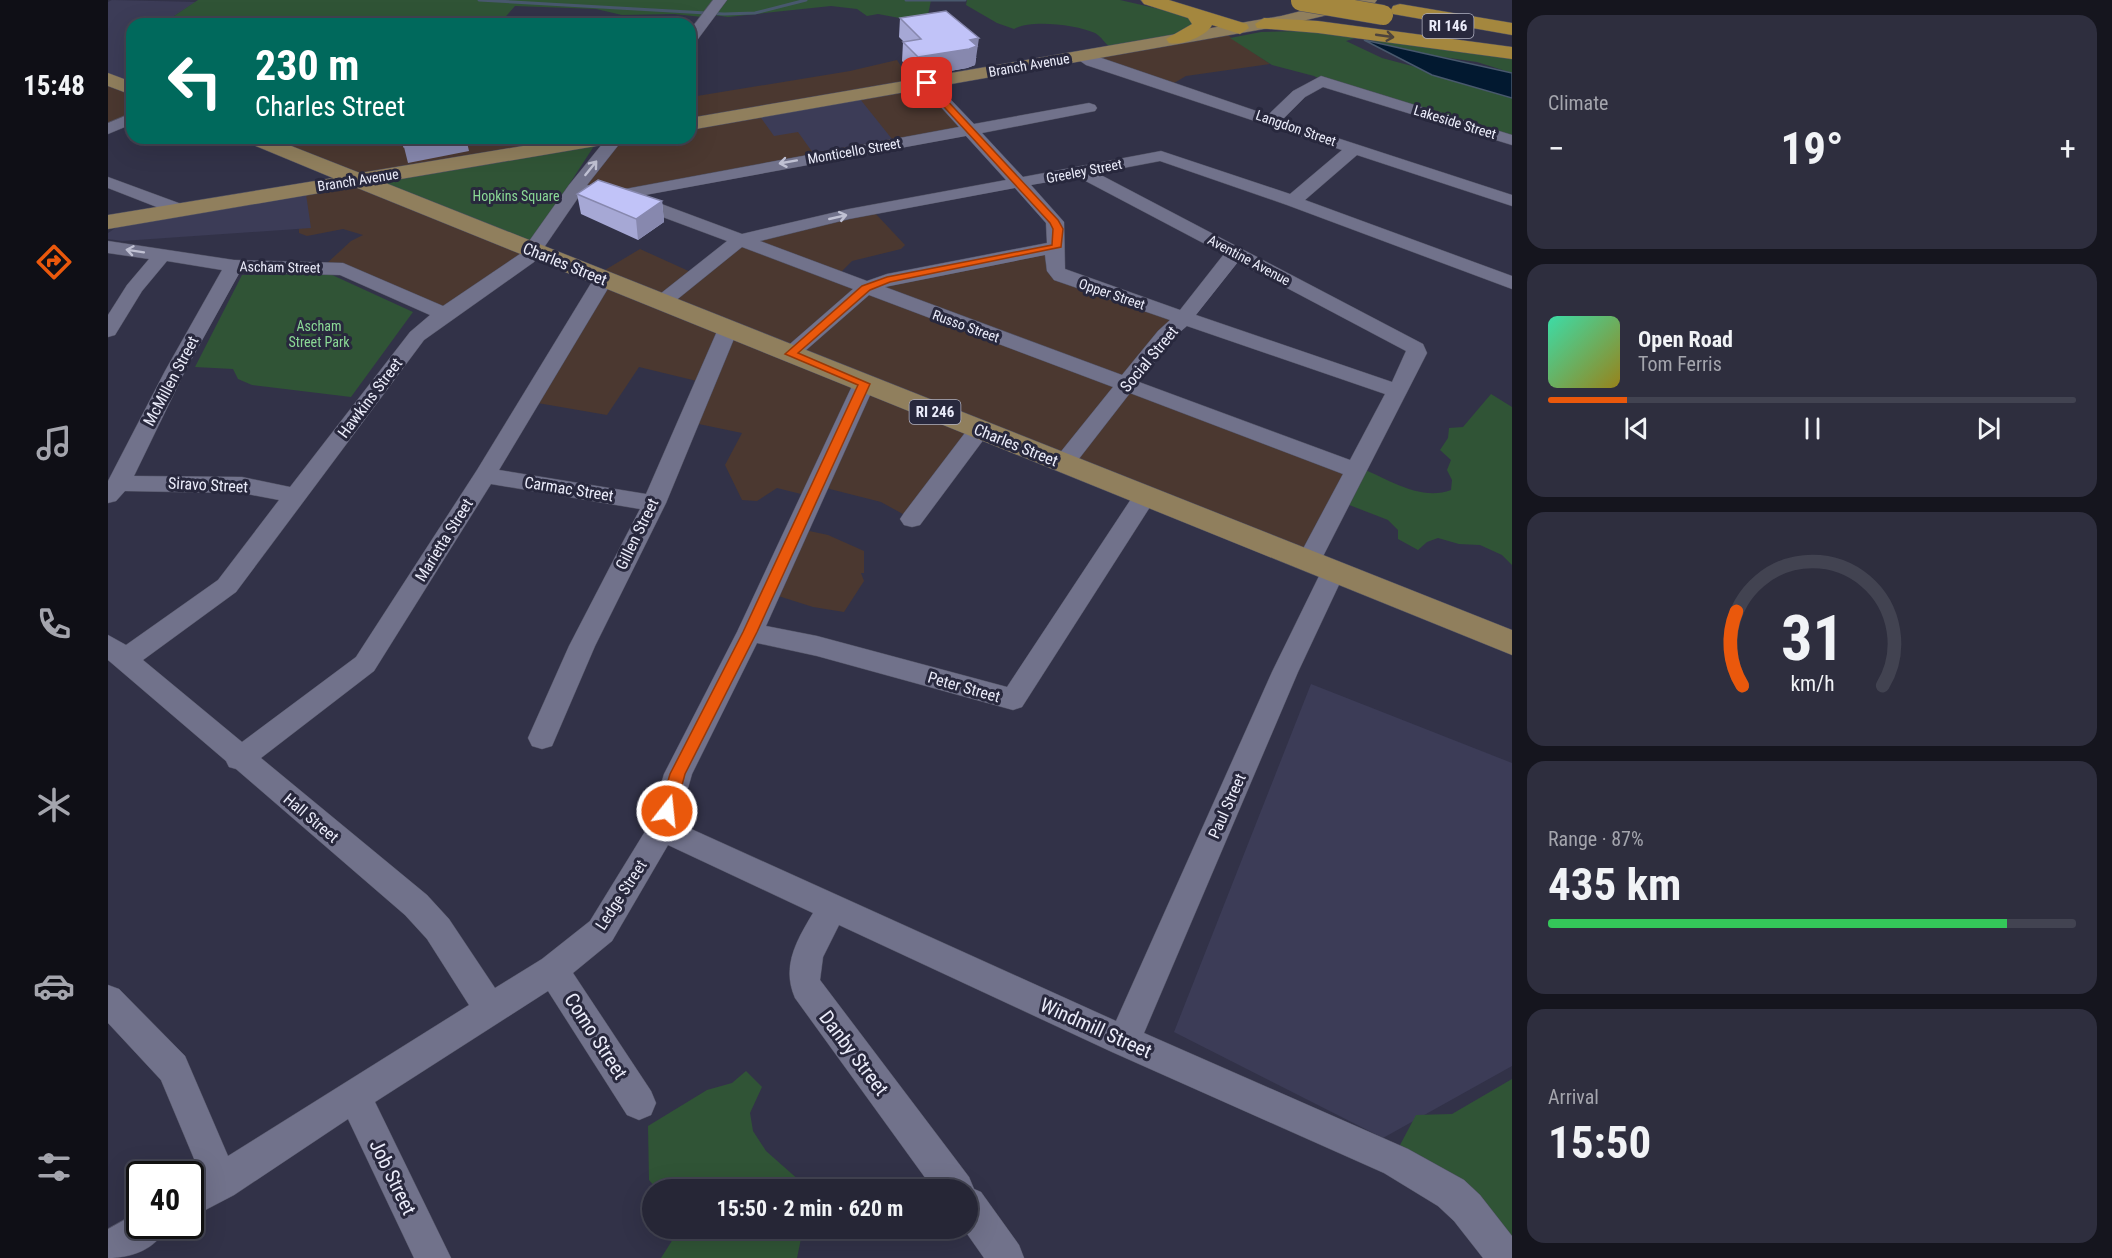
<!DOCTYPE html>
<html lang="en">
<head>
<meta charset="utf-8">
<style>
	body { margin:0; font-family:"Roboto Condensed",sans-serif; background:#2e2e3e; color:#f1f3f6; height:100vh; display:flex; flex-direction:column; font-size:22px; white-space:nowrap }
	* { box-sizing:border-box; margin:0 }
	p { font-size:20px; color:#a4a5ad }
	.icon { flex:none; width:33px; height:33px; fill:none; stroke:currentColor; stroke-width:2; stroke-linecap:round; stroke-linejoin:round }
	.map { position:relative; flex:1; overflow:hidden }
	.panel { display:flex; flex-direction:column; gap:15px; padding:15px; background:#15151e; width:600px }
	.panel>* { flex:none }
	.banner { position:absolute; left:18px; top:18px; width:570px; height:126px; border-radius:18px; box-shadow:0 6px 24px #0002,0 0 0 2px #424351; background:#00695c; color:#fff; overflow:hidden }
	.speed { position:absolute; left:18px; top:1161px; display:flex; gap:12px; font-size:30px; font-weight:700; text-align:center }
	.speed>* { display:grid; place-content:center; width:78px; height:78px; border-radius:50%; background:#262636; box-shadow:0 6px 24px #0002,0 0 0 2px #424351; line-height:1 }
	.speed .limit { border:3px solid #111; border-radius:9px; background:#fff; color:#111 }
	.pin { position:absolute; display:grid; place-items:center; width:51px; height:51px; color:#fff; margin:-26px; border-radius:12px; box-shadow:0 3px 9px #0006 }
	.me { position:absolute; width:66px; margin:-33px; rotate:16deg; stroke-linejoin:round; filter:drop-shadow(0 0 4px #0008) }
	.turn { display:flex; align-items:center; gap:21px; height:126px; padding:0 30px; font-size:27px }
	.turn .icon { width:78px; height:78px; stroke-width:2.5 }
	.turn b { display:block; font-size:42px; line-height:51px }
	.big { font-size:45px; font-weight:700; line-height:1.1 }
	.panel .widget { flex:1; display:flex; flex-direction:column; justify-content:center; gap:9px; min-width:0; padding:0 21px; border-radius:18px; background:#2e2e3e }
	.panel .dial { align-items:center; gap:0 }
	.dial svg { height:156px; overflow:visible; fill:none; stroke:#424351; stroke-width:7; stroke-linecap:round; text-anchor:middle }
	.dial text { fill:#f1f3f6; stroke:none }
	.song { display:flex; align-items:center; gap:18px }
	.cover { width:72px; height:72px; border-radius:9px; background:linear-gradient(135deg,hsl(160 70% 55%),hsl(50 70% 35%)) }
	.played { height:6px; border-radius:3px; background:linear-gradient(90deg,#ea580c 15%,#424351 15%) }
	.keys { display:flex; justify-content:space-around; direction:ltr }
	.heat { display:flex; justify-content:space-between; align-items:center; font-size:33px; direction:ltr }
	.charge { height:9px; border-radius:4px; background:linear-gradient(90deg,#34c759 87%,#424351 0) }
	.trip { position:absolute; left:534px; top:1179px; width:336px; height:60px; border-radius:30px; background:#262636; box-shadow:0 6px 24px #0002,0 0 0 2px #424351; font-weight:700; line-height:60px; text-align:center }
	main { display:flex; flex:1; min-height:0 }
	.menu { display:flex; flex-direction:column; width:108px; justify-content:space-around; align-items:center; background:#0f0f16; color:#a4a5ad }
	.menu .icon { width:42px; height:42px }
	.menu .active { color:#ea580c }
	.menu b { font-size:27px; color:#f1f3f6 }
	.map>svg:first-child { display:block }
	.commercial { fill:#4b3830 }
	.built { fill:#3c3c57 }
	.green { fill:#305436 }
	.water { fill:#021930; stroke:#48586d; stroke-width:1.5 }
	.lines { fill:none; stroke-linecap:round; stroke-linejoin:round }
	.stream { stroke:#48586d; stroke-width:3 }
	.minor-casing { stroke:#505163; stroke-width:1 }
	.major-casing { stroke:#505163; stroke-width:1 }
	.highway-casing { stroke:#505163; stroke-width:1 }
	.minor { fill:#71728b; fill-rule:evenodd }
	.major { fill:#907f5d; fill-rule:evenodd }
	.highway { fill:#a4873e; fill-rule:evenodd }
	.highway-bridge-casing { stroke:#505163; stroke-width:21; stroke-linecap:butt }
	.highway-bridge { stroke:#a4873e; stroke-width:20 }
	.wall { fill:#a6a8d5 }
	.shaded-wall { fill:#8788ae }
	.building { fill:#c1c3f8; stroke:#8788ae; stroke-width:1.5 }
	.oneway { stroke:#4d443d }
	.oneway2 { stroke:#c0c1d3 }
	.route { fill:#ea580c; stroke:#983908; stroke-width:1.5 }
	.labels { text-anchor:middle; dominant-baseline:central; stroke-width:6; stroke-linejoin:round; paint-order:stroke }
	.far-street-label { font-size:14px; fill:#ebecfa; stroke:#28283d }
	.far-park-label { font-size:14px; fill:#8ad895; stroke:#28283d }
	.shield { fill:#28283d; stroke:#b0b1c1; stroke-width:1.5 }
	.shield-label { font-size:15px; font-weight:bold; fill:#ebecfa }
	.street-label { font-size:16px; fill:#ebecfa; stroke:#28283d }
	.near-street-label { font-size:20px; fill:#ebecfa; stroke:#28283d }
</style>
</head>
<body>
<main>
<nav class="menu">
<b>15:48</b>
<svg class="icon active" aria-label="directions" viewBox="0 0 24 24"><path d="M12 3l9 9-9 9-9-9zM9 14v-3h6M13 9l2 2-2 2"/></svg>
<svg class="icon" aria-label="music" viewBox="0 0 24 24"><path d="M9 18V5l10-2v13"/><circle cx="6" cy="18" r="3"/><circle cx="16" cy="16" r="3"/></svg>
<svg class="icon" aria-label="phone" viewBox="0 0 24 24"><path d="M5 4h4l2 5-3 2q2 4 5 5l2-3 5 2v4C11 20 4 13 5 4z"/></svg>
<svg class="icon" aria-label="climate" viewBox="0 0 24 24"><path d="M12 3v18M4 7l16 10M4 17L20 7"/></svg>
<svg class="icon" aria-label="car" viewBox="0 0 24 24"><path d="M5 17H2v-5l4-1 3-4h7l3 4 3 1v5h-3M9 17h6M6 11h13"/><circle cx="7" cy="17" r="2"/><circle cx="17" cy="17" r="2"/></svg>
<svg class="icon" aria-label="filters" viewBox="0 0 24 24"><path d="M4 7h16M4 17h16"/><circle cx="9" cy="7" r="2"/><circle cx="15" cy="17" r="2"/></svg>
</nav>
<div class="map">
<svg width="1404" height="1258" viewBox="0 0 1404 1258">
	<rect width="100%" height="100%" fill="#323248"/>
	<path class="commercial" d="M1101,26L1108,27L1162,64L1078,76L1061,86L976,55Z
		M789,60L802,80L812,84L858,130L466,199L500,138H582V89L589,96L742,71Z
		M0,80L24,90V119L0,129Z
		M146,138H490L398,153L428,251L334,311L217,265L243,241L255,235L235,229L199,236L191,233L190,188L241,179Z
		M767,213L797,245L793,249L744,261L729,276L755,288L939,249L942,263L1069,316L1023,383L1244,469L1199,559L875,432L804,519L773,502L714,487L705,497L669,488L649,501L634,500L617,465L634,433L581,422L597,383L531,367L499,415L418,401L487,276L532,249L585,273L626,240Z
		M692,529L720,535L756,551V573H753L756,581L736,612L705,607L664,594Z"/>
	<path class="built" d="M4,0L88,2L54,24H24V83L0,74V2Z
		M752,99L784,139L705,153L690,132L666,136L651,115Z
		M198,194L203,228L14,241L0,239V233L9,227Z
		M1203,684L1404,763V1066L1275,1138L1066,1032Z"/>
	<path class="green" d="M90,0H823L820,15L802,20L770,14L759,16L749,9L723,6L620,17L599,14L594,17L566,14L514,15L488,9L407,6L391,24H54Z
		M859,0H1012L1082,16L1096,28L1004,49C998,45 993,36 987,33C969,25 923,19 906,29L889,23L858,5Z
		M1192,31L1244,34L1404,58V73L1369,62L1314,54L1250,37L1238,41L1274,58L1375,85L1404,97V141L1218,82L1206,76L1164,65L1122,38L1153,32Z
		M488,143L423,243L267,180Z
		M222,274L305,312L243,397L144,385L130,379L125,369L87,367L134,275Z
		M1383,394L1404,407V565L1394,555L1372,545L1351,544L1330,538L1319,542L1310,550L1290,539V530L1280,520L1231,501L1250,467C1279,478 1312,502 1343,490L1344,480L1339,470L1343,460L1332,450L1340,438L1341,428L1355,427Z
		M638,1071L654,1087L642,1113L645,1131L658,1151L701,1189H549L541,1180L540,1126L599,1090L624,1083Z
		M1404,1079V1258L1284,1160L1308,1115L1344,1114Z
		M565,1229V1228L695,1229L689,1258H553L567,1236Z"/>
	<path class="water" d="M1256,40L1404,73V98L1324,75Z"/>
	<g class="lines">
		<path class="stream" d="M371,0L616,14L647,13L698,0
			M798,0H857"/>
		<g class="minor-casing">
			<path id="minor" d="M605,0H619L587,43L582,44V30Z
				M973,51L1160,115L1185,91L1213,76L1404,135V145L1215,87L1197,97L1174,120L1404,195V206L1249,155L1197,200L1404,276V289L1179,205L1052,161L989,173L1315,344L1319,353L1209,568L1200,571L1191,568L1188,562L1235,474L1022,393L963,469L955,471L947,469L944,464L947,459L1005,387L761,295L689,358H675L672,354L675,350L745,289L634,247L561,306H547L544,302L547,298L619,241L509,200L472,195L426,262L316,340L128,592L35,660L134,742L248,657L369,470L485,280L495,274L502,276L505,280L391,470L538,494L610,329L613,325H627L630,329L558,503L487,646L444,746L434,749L424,746L420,738L461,646L532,509L383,484L266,671L153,758L319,895L341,919L387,988L434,959L482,921L541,825L556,774L629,632L745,384L749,379H763L767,384L658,626L709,636L899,687L1029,490L1037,488L1045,490L1049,496L914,707L905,710L709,656L649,643L584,774L570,823L1008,1021L1164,672L1213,572L1216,566L1225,563L1234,566L1237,572L1190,672L1036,1033L1300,1149L1356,1180L1372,1195L1404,1236V1258H1375L1346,1221L1330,1206L1276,1173L1004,1052L731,925L715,957L712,980L861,1177L866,1189L873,1192L911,1245L916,1258H876L855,1228H860V1190H826L687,998C673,966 689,940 705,913L560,845L504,941L465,973L543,1091L548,1103L543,1115L531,1120L519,1115L440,991L267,1102L343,1258H306L240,1119L126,1195L82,1218V1179L92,1173L53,1080L0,1023V985L11,989L77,1056L120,1156L361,1005L319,939L297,915L128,769L121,767L118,761L0,660V635L18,645L110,580L171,500L134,493L17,491L8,501L0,503V481L57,371L114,270L59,261L34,291L7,335L0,337V315L19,285L41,259L0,253V241L126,260L235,263L335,306L412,254L461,185L499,138H516L479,185L512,190L851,127L811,83L819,78L824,80L866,124L981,103L987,105L989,108L987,111L874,133L915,177L1053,151L1182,194L1234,150L978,65L965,56ZM858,136L898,180L741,209L634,234L532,196ZM970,177L1116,254L1072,310L957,269L956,222L923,185ZM907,188L938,223L939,243L779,274L759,281L652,241L741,219ZM937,255L939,271L946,280L1062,320L1050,331L1014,375L777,287ZM1130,262L1298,351L1284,382L1088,315ZM132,272L232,275L322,315L302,332L182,487L134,477L26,476L77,371ZM1079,326L1277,394L1242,460L1031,382L1064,339Z
				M24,113V124L0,134V123Z
				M0,177L76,205L79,209L76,213H64L0,188Z
				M871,423L879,425L882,430L879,435L812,525L804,527L796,525L792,519L796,513L863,425Z
				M32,1211V1226H58C50,1249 23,1258 0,1258V1229Z"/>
		</g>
		<g class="major-casing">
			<path id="major" d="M1238,0H1269L1266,4L1173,26L582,130V118L1173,16Z
				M0,73L24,82V95L0,86Z
				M135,138H163L252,173L463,138H510L507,142L500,144L275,182L1404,630V655L247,187L0,229V215L225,178L138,142Z"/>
		</g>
		<g class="highway-casing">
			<path id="highway" d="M1033,0H1061L1139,24L1141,28L1132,34L1104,25C1099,36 1073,46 1061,43L1058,39L1084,24L1080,18L1036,4Z
				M1292,4L1404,23V35L1285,14L1283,10L1285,6Z
				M1156,18L1210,21L1404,47V59L1210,33L1149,28L1147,24Z"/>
		</g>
		<use href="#minor" class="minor"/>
		<use href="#major" class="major"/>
		<use href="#highway" class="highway"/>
		<g class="highway-bridge-casing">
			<path id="highway-bridge" d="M1193,1L1275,15"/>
		</g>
		<use href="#highway-bridge" class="highway-bridge"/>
	</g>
	<path class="wall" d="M792,18L869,58H868L867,65L859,68L808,77L794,61L795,42H796L791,37Z
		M469,194L554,201L556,222L530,240L473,214Z"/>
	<path class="shaded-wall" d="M871,38L867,65L859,68L808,77L810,57L862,40Z
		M346,138H358L361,151L300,163L296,147Z
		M554,201L556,222L530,240L528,219Z"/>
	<path class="building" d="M838,11L871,38L862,40L869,46L861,49L810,57L795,42L813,39L792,18Z
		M293,138H346L296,147Z
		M490,180L554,201L528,219L469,194Z"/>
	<defs><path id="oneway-shaft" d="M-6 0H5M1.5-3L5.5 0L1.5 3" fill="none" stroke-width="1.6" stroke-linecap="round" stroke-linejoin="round" transform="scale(1.5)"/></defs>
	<use class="oneway" href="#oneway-shaft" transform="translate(1277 36) rotate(8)"/>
	<g class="oneway2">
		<use href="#oneway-shaft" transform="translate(680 162) rotate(170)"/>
		<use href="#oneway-shaft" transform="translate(483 168) rotate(-51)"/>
		<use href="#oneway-shaft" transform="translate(730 217) rotate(-13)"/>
		<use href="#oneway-shaft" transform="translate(27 251) rotate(-171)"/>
	</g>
	<path class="route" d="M816,81H821L950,220L955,229L953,247L782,282L762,290L690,353L762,384L649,632L577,774L567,811L559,817L551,811L562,774L635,632L750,385L677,354L754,286L779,277L944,245L945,229L942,223L816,85Z"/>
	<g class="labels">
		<g class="far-street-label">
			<text transform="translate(921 65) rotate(-10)">Branch Avenue</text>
			<text transform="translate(1347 122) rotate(17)">Lakeside Street</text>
			<text transform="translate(1188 128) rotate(19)">Langdon Street</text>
			<text transform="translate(746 151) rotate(-10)">Monticello Street</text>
			<text transform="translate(976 171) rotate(-11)">Greeley Street</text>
			<text transform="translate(250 180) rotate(-9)">Branch Avenue</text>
			<text transform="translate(1141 260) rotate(28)">Aventine Avenue</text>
			<text transform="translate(172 267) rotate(1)">Ascham Street</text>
			<text transform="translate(1004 294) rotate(19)">Opper Street</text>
			<text transform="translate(858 326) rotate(20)">Russo Street</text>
		</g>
		<g class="far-park-label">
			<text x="408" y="196">Hopkins Square</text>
			<text x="211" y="326">Ascham<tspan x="211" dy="16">Street Park</tspan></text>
		</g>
		<g class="shield">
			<rect x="1314.5" y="14" width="51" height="24" rx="4.5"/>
			<rect x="801.5" y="400" width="51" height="24" rx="4.5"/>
		</g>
		<g class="shield-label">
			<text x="1340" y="26">RI 146</text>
			<text x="827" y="412">RI 246</text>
		</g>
		<g class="street-label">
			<text transform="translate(457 264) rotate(22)">Charles Street</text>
			<text transform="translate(1041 359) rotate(-50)">Social Street</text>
			<text transform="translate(63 381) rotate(-62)">McMillen Street</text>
			<text transform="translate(262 398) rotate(-53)">Hawkins Street</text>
			<text transform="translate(908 445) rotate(22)">Charles Street</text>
			<text transform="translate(100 485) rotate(3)">Siravo Street</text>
			<text transform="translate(461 489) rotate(9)">Carmac Street</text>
			<text transform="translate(529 534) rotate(-64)">Gillen Street</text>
			<text transform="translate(336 540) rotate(-58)">Marietta Street</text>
			<text transform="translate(856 687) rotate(16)">Peter Street</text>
			<text transform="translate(1119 806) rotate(-66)">Paul Street</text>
			<text transform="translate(203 818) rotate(40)">Hall Street</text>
			<text transform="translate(513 895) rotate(-57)">Ledge Street</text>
		</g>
		<g class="near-street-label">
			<text transform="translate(988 1028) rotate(24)">Windmill Street</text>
			<text transform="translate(488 1036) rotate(57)">Como Street</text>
			<text transform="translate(746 1053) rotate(53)">Danby Street</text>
			<text transform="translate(285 1177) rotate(64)">Job Street</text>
		</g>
	</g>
</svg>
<div class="speed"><div class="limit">40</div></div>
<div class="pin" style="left:819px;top:83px;background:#d93025"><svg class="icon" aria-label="arrive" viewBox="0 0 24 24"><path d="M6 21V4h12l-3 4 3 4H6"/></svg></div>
<svg class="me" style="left:559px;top:811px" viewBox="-20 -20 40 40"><circle r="17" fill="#ea580c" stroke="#fff" stroke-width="3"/><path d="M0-11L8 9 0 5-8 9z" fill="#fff"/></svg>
<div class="trip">15:50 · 2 min · 620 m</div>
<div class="banner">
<div class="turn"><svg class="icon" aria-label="left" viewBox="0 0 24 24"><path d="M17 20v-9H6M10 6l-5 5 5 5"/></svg><div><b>230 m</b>Charles Street</div></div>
</div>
</div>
<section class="panel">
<div class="widget"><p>Climate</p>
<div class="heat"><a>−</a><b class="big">19°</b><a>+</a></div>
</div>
<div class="widget">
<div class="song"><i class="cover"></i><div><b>Open Road</b><p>Tom Ferris</p></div></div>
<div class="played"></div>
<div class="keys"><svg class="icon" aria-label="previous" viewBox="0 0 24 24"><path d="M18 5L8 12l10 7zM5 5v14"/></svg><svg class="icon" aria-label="pause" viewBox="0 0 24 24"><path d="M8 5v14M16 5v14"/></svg><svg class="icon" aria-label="next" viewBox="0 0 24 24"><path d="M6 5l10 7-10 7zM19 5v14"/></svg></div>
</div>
<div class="widget dial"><svg viewBox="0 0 100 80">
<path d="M14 69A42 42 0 1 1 86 69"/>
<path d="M14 69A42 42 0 0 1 11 31" stroke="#ea580c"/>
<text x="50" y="56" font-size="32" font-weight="700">31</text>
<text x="50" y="72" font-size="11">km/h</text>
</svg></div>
<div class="widget"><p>Range · 87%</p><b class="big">435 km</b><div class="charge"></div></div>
<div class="widget"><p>Arrival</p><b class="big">15:50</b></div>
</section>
</main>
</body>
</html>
